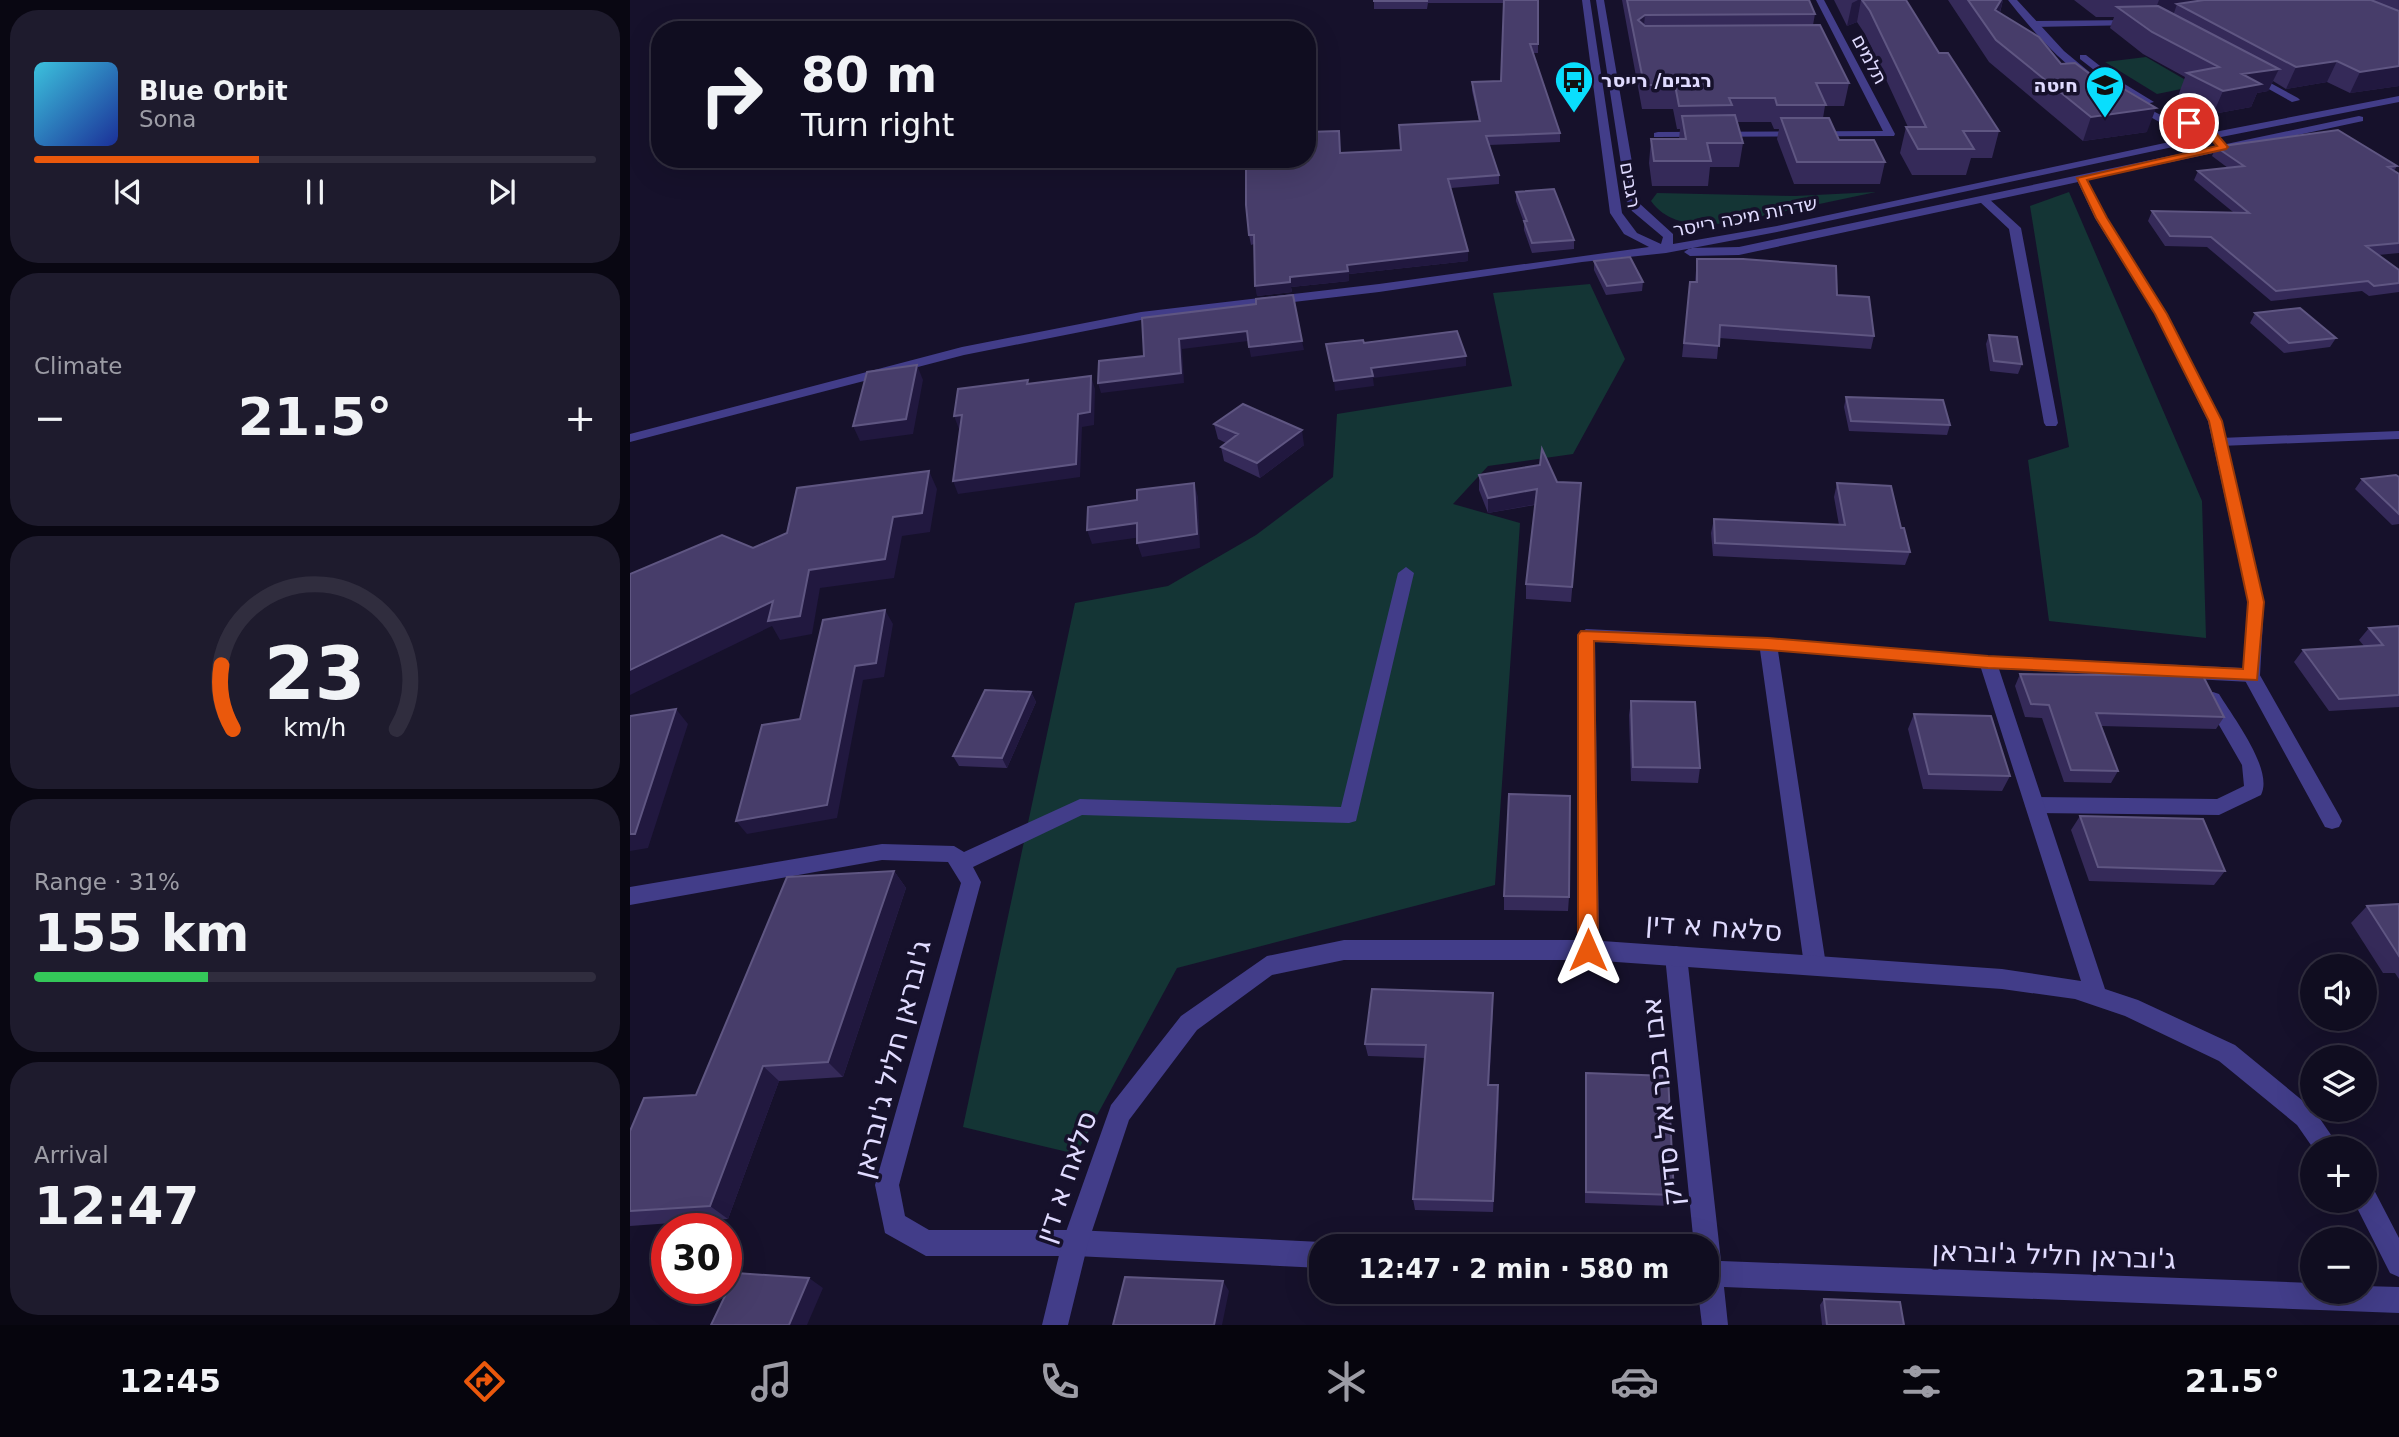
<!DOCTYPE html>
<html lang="en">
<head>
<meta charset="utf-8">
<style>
	body { margin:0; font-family:"DejaVu Sans","Noto Sans Hebrew",sans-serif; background:#1e1b2d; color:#f1f3f6; height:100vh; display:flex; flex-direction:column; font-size:26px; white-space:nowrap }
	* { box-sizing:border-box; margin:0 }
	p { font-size:23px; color:#9c9ca5 }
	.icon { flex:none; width:38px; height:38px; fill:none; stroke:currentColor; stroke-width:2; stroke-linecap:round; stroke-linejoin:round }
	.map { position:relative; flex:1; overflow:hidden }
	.sheet { display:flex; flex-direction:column; gap:10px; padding:10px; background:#090712; width:630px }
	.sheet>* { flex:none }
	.guide { position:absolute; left:21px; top:21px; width:665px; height:147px; border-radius:28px; box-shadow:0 7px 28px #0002,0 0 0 2px #302d3e; background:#100d20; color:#f1f3f6; overflow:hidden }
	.controls { position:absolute; left:1670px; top:954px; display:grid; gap:14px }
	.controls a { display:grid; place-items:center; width:77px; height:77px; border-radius:50%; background:#100d20; box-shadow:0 7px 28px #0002,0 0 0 2px #302d3e; font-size:35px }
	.speed { position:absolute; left:21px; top:1213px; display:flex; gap:14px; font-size:35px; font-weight:700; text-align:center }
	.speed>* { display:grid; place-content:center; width:91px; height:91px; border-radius:50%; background:#100d20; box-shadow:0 7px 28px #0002,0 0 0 2px #302d3e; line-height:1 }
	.speed .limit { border:10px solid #d22; background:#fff; color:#111 }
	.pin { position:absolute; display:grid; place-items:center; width:60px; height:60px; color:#fff; margin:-30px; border:4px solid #fff; border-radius:50%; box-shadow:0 2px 7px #0007 }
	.me { position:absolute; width:77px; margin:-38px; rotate:0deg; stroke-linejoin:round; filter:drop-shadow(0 0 5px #0008) }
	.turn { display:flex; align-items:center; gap:24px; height:147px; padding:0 35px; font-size:32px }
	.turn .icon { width:91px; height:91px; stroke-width:2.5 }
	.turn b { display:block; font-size:49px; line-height:60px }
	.big { font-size:52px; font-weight:600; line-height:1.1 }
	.sheet .tile { flex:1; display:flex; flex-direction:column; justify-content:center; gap:10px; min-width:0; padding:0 24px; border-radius:28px; background:#1e1b2d }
	.sheet .dial { align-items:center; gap:0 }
	.dial svg { height:182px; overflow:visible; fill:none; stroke:#302d3e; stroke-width:7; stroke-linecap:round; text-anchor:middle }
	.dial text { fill:#f1f3f6; stroke:none }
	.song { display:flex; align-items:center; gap:21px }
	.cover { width:84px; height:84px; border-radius:10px; background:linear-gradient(135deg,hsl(190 70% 55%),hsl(230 70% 35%)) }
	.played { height:7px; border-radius:4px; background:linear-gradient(90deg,#ea580c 40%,#302d3e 40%) }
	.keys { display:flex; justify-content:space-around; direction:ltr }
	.heat { display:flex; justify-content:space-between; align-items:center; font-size:38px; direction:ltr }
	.charge { height:10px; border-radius:5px; background:linear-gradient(90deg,#34c759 31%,#302d3e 0) }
	.trip { position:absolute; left:679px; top:1234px; width:410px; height:70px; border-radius:28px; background:#100d20; box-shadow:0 7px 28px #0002,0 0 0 2px #302d3e; font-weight:600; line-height:70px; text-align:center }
	.tabs { display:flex; height:112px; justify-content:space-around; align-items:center; background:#06050d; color:#9c9ca5 }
	.tabs .icon { width:49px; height:49px }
	.tabs .on { color:#ea580c }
	.tabs b { font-size:32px; color:#f1f3f6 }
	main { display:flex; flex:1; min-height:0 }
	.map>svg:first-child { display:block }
	.green { fill:#143535 }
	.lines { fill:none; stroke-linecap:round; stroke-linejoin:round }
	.minor { fill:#423d89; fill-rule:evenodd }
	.tertiary { fill:#423d89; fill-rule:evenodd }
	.wall { fill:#352a59 }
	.shaded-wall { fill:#21183f }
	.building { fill:#473d6a; stroke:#5f5682; stroke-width:2 }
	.route { fill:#ea580c; stroke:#983908; stroke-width:2 }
	.labels { text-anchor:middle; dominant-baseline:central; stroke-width:7; stroke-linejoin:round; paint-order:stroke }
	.far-street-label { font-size:19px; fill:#e0dbff; stroke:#16112b }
	.far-poi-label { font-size:19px; font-weight:bold; fill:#e0dbff; stroke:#16112b; text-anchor:start }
	.near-street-label { font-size:28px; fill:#e0dbff; stroke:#16112b }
</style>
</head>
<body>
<main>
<section class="sheet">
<div class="tile">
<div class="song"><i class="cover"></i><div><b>Blue Orbit</b><p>Sona</p></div></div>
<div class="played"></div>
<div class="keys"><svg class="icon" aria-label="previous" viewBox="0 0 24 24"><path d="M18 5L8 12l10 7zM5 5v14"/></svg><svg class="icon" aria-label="pause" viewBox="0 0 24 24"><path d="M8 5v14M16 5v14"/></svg><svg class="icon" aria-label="next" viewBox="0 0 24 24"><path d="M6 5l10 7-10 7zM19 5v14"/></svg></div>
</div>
<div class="tile"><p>Climate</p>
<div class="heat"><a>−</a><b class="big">21.5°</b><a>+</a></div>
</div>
<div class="tile dial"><svg viewBox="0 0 100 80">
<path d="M14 69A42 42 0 1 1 86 69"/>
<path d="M14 69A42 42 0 0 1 9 41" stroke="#ea580c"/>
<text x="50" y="56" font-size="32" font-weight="700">23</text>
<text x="50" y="72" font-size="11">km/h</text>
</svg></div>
<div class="tile"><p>Range · 31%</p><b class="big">155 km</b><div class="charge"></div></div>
<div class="tile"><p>Arrival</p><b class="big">12:47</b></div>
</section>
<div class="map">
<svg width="1769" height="1325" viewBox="0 0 1769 1325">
	<rect width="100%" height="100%" fill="#16112b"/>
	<path class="green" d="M1516,57L1566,86L1527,94L1475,62Z
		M1246,192L1100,223C1071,225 1040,227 1021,201L1027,193L1165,196Z
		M1439,192L1572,501L1576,638L1419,621L1398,460L1439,447L1400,206Z
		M960,284L995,359L943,454L858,466L823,504L890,523L865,885L547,968L446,1154L333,1127L445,603L538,586L626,535L703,477L707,414L882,386L863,293Z"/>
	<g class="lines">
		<path class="minor" d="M1186,0H1194L1265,134L1264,136L1024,137V133L1028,132L1253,131Z
			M1505,20L1508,25L1403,27L1399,24L1403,21Z
			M1622,73L1668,98L1670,100L1662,102L1619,78L1617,76Z
			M1350,198H1358L1391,228L1428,423L1426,426H1416L1414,423L1379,229L1350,202Z
			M1769,431V439L1590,446L1583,442L1590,438Z
			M776,567L784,573L726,821L719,823L452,815L343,867L351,882L269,1185L275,1216L299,1230H445L691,1242L700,1246H691V1268L445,1256H296L255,1233L245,1185L331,883L318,862L252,860L0,905V887L252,844L324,846L334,852L450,799L711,807L768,573Z
			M956,629L1138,638L1364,657L1367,662L1364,667L1358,668L1148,651L1196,965L1193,972L1185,975L1177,972L1174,965L1130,650L965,642L969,950L966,957L958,960L950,957L947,950V635Z
			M1621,668L1627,670L1709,815L1712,821L1709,827L1702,829L1695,827L1612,675L1615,670Z
			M1583,692L1589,694C1603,717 1644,770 1631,795L1589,815L1405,813L1398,811L1395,805L1398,799L1405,797L1587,799L1614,786L1612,765L1574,699L1577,694Z
			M1046,946L1054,949L1057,956L1091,1261L1682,1283V1292H1734V1286L1769,1287V1313L1094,1287L1098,1325H1072L1068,1292H1076V1246H1064L1035,956L1038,949Z"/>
		<path class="tertiary" d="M952,0H960L992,213L1007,233L1031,244L1033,237L1002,211L997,203L966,0H974L1009,203L1043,234V244L1147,226L1558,138L1499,105L1497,103L1502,100L1569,135L1769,96V102L1566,142L1147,232L1036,253L952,262L749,292L511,320L334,355L0,442V434L332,347L511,312L749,284L1019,247L994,234L980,213Z
			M1378,0H1387L1434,51L1463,75V79C1444,80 1391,17 1378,0Z
			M1450,55H1456L1488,80L1524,102L1516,104L1482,84L1450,59Z
			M1729,116L1733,117V121L1457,180L1477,218L1537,314L1592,421L1634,602L1630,675L1627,680L1621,682L1369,669L1475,989L1508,1000L1605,1045L1684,1110L1710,1148H1683L1667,1125L1589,1061L1495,1016L1445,999L1372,989L958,960H714L642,975L567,1030L499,1120L458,1243L438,1325H412L432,1243L481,1105L551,1016L637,956L714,940H958L1372,969L1451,981L1349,662L1352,657L1358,656L1613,668L1618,602L1578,421L1525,314L1465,218L1448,182L1109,255L1060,256L1054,252L1060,248L1109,247Z
			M1734,1185L1743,1188L1769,1238V1277L1760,1273L1723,1200H1734Z"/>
	</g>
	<path class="wall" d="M744,0H908V53H903L930,133V142L859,145L869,175V184L821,188L838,261L719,274V281L661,287L662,292L627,296L624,244L621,245L619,235L710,140V153L771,150L849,121L842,91V82L871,81L874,3H798L797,9H744Z
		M992,0H1179L1185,14L1183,25L1219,83L1214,106H1195L1193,118L1209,140L1255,162L1250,184H1164L1147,139L1149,129H1144L1141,122H1106L1113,143L1109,167H1080L1078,186H1022L1019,163L1021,139H1049L1050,129H1047L1043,109H1012Z
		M1204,0H1276L1309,53L1369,131L1362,158H1341L1336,175H1282L1270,153L1276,127H1278L1235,34L1227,22L1217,26Z
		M1318,0H1373L1370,13L1431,64L1517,132L1453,141L1359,62Z
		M1444,0H1769V86L1720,93L1697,82L1656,89L1643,81L1638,91L1627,93L1621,107L1583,114L1548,96L1555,77L1513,54L1480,28L1484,17H1466Z
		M1586,147L1767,166L1764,171L1769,174V253L1748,255L1769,270V292L1739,296L1732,291L1641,301L1577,247L1535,246L1518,221L1522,211L1603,212L1564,180L1568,171L1598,168L1582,156Z
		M886,192L944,240V249L902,253L894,230V223L886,201Z
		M1067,259L1207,295L1244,336L1241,349L1089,338L1087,359L1052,357L1060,282H1065Z
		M964,261L1013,282L1012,291L976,295L964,270Z
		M1625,313L1706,338L1700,347L1654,353L1620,323Z
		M1359,335L1392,364L1388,374L1360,371L1356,344Z
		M1216,397L1320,425L1317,435L1219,431L1214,407Z
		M584,424L674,445L630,478L594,461L591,447L596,443L588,439Z
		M849,475L927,482L950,498L941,602L896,599V584L905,505L858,513L849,490Z
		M1769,477V524L1762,525L1725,489L1732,479Z
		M1207,483L1271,528L1280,552L1275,565L1083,556L1081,533L1084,519L1209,525L1204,497Z
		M1769,626V707L1699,711L1664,662L1673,650L1734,646L1729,640L1739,628Z
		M1390,674L1594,717L1586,729L1471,726L1488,771L1481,783L1434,782L1412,718L1395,717L1385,686Z
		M401,692L406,702L377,768L329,766L323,756Z
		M1001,701L1070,768L1068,783L1001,781L999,715Z
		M1284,714L1380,776L1372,791L1293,789L1278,729Z
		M1450,816L1595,871L1584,885L1459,881L1441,830Z
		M264,871L276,888L213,1077L149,1081L98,1219L0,1226V1131L66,1095Z
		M874,896L939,897L938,911L874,910Z
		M1769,904V979L1765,973H1753L1721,923L1737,906Z
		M863,1007L859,1085L869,1097L863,1212L785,1210L783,1199L795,1058L738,1056L735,1044Z
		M956,1073L1044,1195L1041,1206L955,1203V1086Z
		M1194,1299L1274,1325H1192L1190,1305Z"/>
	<path class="shaded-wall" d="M1228,0H1231L1227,22L1217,26L1222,3Z
		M1371,0H1373L1369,15L1365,10Z
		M1529,0H1632L1547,4L1544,13L1523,16Z
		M1015,15L1013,36L1008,20Z
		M1707,61L1697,82L1656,89L1666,67Z
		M1769,66V86L1720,93L1730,72Z
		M1649,69L1638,91L1627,93L1621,107L1583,114L1593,91L1612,74Z
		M1526,108L1517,132L1453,141L1461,117Z
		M838,251V261L719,274V281L661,287L662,292L627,296L625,286L717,265Z
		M617,331L618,341L552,349L554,383L471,393L468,383L549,339Z
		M672,341L674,350L621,357L619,347Z
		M836,356V366L743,378L744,386L705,391L704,381L741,368Z
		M287,365L293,380L283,434L230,441L223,426Z
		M461,376L465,389L464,425L452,427L450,477L328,494L323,481L448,414Z
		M332,415L338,428L329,429L324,416Z
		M672,430L674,445L630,478L627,463Z
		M299,471L307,489L300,532L272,536L264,578L190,588L182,634L150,640L142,626L0,695V670L263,517Z
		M564,483L568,497L570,548L512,557L507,543Z
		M907,489V504L858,513V498Z
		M507,523L512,537L462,544L457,530Z
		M255,610L263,624L254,677L233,680L207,818L117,834L106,821Z
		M401,692L406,702L377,768L372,758Z
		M46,709L58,724L18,848L0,851V834Z
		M264,871L276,888L213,1077L198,1062Z
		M863,993V1007L859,1097L858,1085Z
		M133,1066L149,1081L98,1219L80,1206Z
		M868,1085L869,1097L863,1212V1201Z
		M179,1278L193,1288L177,1325H159Z
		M593,1281L599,1291L592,1325H584Z"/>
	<path class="building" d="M744,0H797V1H744Z
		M874,0H908V44H900L930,133L856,136L869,175L818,179L838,251L717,265L718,271L660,277V282L625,286L624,235H619L616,205V168H618L619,159H677V132L709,131L710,153L771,150L769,125L850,121L842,82L871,81Z
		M997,0H1179L1185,14L1015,15L1008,20L1015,26L1190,25L1219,83H1186L1196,105H1147L1145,98H1099L1102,105L1049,106L1045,85H1014Z
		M1232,0H1276L1309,53H1318L1369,131H1333L1344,149H1288L1276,127H1296L1240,11Z
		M1338,0H1371L1365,10L1409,37L1431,64L1445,63L1480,89L1492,88L1526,108L1461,117L1366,40Z
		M1574,0H1741L1769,11V66L1730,72L1707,61L1666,67L1547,4Z
		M1528,6L1649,69L1612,74L1631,84L1593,91L1557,73L1589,67L1522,32L1487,7Z
		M1105,115L1113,143H1077L1081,161H1024L1021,139H1056L1052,116Z
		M1151,118H1199L1209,140H1244L1255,162H1167Z
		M1708,130L1767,166L1758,167L1769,174V243L1736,246L1769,270V283L1744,286L1738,281L1646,291L1581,237L1540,236L1522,211L1619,213L1568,171L1614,166L1586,147Z
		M924,189L944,240L902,243L894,221H897L886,192Z
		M1000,257L1013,282L977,286L964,261Z
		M1067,259H1113L1206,266L1207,295L1239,297L1244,336L1090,325L1089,346L1054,343L1060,282H1067Z
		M663,295L672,341L619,347L617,331L549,339L551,373L468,383L469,361L514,356L512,318L626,304V299Z
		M1670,308L1706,338L1659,343L1625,313Z
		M827,331L836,356L741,368L743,376L704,381L696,344L733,340L734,343Z
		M1359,335L1387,337L1392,364L1364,361Z
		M287,365L276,419L223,426L237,372Z
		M461,376L460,412L448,414L446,464L323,481L332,415L324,416L328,389L398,380L397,384Z
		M1216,397L1313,400L1320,425L1221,421Z
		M613,404L672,430L627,463L591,447L608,434L584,424Z
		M912,449L927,482L951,483L942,587L896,584L907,489L858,498L849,475L910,465Z
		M299,471L292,513L263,517L255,559L179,570L170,616L138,621L143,601L0,670V574L92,535L123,548L157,533L167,488Z
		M1766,475L1769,477V514L1732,479Z
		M564,483L567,534L507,543V523L457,530L458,507L507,500V490Z
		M1207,483L1261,486L1271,528H1274L1280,552L1085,543L1084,519L1215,525Z
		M255,610L246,663L225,666L197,805L106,821L132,725L170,719L193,620Z
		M1769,626V695L1709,699L1673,650L1753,645L1739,628Z
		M1390,674L1573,676L1594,717L1466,713L1488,771L1441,770L1419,705L1401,704Z
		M355,690L401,692L372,758L323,756Z
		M1001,701L1065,702L1070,768L1003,767Z
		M46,709L5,834H0V716Z
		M1284,714L1361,716L1380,776L1299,774Z
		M879,794L940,796L939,897L874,896Z
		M1450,816L1573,819L1595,871L1468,867Z
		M264,871L198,1062L133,1066L80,1206L0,1211V1131L14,1098L66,1095L157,877Z
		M1769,904V956L1737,906Z
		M742,989L863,993L858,1085H868L863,1201L783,1199L796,1045L735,1044Z
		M956,1073L1038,1076L1044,1195L956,1192Z
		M106,1273L179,1278L159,1325H81Z
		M495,1277L593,1281L584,1325H483Z
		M1194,1299L1270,1302L1274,1325H1197Z"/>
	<path class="route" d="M1559,120L1586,133L1598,147L1596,149L1457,180L1477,218L1537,314L1592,421L1634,602L1627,680L1358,668L1138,650L964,641L968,950L965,956L958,958L951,956L948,950V635L951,631L1138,638L1358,656L1613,669L1618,602L1579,421L1525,314L1466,218L1447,178L1587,146L1579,137L1555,125V121Z"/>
	<defs>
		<g id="bus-pin" transform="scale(2.0125)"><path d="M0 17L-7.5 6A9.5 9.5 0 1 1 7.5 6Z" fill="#09defd" stroke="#16112b"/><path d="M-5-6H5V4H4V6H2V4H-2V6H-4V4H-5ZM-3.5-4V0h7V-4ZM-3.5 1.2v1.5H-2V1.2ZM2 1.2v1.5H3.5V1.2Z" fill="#111"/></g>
		<g id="school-pin" transform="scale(2.0125)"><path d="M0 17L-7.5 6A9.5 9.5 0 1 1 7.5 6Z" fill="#09defd" stroke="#16112b"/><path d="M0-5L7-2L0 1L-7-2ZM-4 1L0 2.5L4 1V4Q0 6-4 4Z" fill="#111"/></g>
	</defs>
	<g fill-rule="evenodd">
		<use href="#bus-pin" x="944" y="80"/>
		<use href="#school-pin" x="1475" y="85"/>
	</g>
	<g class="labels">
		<g class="far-street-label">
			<text transform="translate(1240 59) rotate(62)">תלמים</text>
			<text transform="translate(1001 185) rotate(80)">רגבים</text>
			<text transform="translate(1115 216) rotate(-11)">שדרות מיכה רייסר</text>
		</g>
		<g class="far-poi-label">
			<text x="971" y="80">רגבים/ רייסר</text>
			<text x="1448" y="85" text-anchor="end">חיטה</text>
		</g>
		<g class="near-street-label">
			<text transform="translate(1084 927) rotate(4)">סלאח א דין</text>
			<text transform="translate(262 1059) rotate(-76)">ג'ובראן חליל ג'ובראן</text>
			<text transform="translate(1032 1102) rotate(-96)">אבו בכר אל סדיק</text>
			<text transform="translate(436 1177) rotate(-71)">סלאח א דין</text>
			<text transform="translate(1424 1255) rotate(2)">ג'ובראן חליל ג'ובראן</text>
		</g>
	</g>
</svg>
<div class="controls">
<a><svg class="icon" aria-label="sound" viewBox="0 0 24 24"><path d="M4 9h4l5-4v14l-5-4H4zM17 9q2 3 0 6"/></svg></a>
<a><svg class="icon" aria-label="layers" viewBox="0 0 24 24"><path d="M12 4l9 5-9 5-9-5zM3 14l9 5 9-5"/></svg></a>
<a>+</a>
<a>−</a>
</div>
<div class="speed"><div class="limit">30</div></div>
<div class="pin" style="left:1559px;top:123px;background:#d93025"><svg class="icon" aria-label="arrive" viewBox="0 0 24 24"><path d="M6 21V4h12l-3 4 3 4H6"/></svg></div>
<svg class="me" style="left:958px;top:950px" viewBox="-20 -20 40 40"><path d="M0-17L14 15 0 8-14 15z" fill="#ea580c" stroke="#fff" stroke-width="4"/></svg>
<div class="trip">12:47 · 2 min · 580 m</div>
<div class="guide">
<div class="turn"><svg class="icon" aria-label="right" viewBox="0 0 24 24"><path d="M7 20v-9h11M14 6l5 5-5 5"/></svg><div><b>80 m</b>Turn right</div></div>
</div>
</div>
</main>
<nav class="tabs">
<b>12:45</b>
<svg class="icon on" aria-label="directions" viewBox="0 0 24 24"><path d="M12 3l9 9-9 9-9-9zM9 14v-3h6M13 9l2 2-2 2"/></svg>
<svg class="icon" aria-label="music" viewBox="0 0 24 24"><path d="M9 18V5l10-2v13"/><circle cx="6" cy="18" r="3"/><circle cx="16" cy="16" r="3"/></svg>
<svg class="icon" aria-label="phone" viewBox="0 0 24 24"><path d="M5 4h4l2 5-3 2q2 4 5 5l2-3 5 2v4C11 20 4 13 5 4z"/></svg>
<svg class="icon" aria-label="climate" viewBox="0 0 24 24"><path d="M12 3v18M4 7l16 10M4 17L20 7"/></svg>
<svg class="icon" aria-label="car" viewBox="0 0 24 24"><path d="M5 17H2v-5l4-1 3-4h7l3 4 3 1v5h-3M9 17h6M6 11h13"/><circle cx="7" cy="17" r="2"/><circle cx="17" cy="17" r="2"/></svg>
<svg class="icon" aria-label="filters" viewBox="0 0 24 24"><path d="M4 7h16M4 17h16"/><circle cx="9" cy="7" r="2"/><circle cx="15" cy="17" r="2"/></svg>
<b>21.5°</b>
</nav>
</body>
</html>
